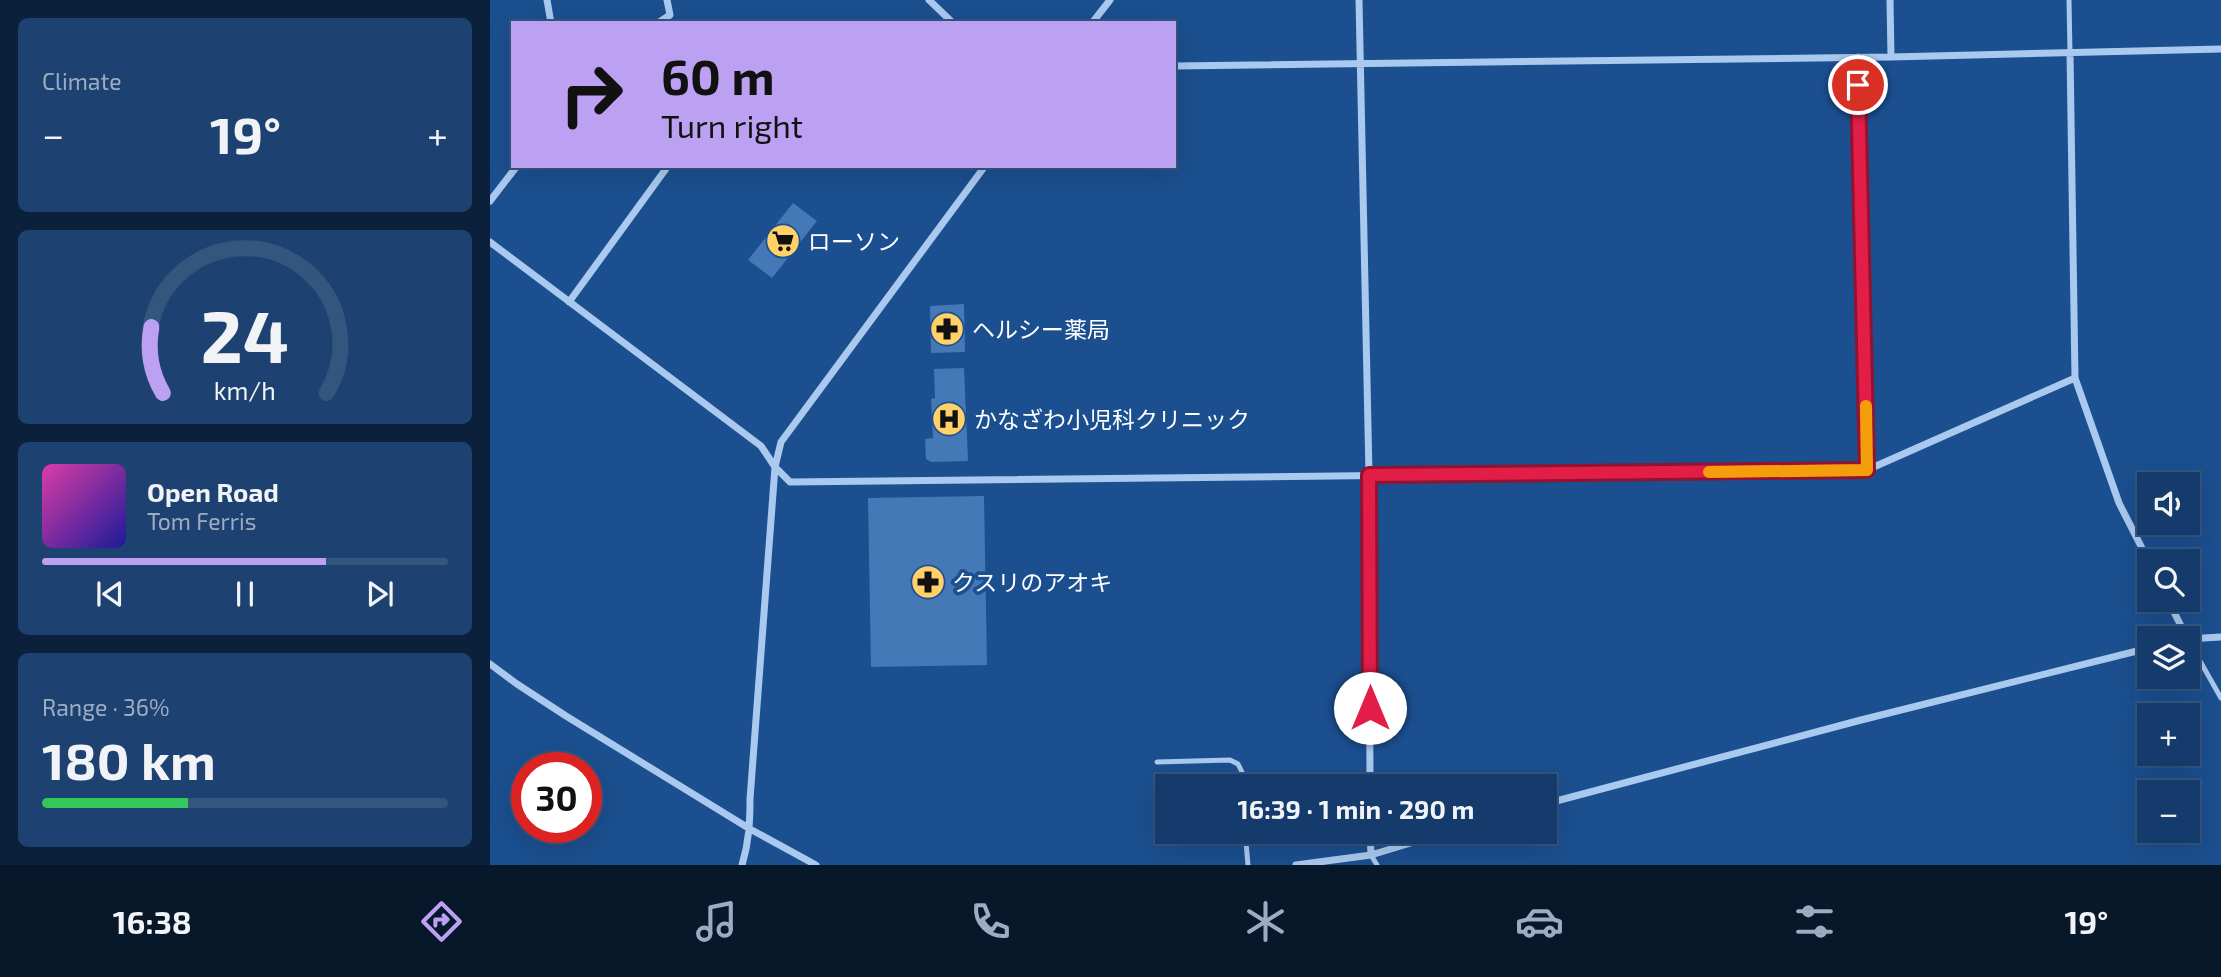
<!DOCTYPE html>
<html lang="en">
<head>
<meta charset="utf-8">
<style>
	body { margin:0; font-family:"Exo 2","Noto Sans JP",sans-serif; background:#1d4271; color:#f1f3f6; height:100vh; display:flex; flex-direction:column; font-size:26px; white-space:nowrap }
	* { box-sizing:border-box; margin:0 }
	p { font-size:23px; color:#9dadc1 }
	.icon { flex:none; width:38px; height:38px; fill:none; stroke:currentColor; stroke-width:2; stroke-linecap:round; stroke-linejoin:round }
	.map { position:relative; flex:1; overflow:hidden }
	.sheet { display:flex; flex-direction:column; gap:18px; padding:18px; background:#0b203b; width:490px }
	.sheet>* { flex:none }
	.top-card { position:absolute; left:21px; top:21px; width:665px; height:147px; border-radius:0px; box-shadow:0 7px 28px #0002,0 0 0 2px #33557e; background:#bca0f2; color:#111; overflow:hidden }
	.controls { position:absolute; left:1647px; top:472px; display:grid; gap:14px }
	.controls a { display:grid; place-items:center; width:63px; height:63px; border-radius:0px; background:#143b6b; box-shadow:0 7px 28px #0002,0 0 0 2px #33557e; font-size:35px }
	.speed { position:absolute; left:21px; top:752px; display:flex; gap:14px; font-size:35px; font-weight:700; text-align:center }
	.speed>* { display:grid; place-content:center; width:91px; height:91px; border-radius:50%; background:#143b6b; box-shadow:0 7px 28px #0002,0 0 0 2px #33557e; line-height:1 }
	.speed .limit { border:10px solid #d22; background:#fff; color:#111 }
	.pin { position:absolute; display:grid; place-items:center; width:60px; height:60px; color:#fff; margin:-30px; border:4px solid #fff; border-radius:50%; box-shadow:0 2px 7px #0007 }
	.me { position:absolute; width:77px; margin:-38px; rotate:0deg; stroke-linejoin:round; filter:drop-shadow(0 0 5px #0008) }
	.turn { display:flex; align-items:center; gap:24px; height:147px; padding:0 35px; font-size:32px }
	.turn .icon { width:91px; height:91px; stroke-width:2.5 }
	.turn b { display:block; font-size:49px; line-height:60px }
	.big { font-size:52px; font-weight:700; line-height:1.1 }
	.sheet .widget { flex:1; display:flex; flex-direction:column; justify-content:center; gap:10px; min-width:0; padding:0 24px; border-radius:10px; background:#1d4271 }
	.sheet .dial { align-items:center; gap:0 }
	.dial svg { height:182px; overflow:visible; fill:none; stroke:#33557e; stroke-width:7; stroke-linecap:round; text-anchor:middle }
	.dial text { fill:#f1f3f6; stroke:none }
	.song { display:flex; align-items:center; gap:21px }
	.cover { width:84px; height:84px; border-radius:10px; background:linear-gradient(135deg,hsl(320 70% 55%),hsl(240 70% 35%)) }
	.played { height:7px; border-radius:4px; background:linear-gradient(90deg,#bca0f2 70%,#33557e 70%) }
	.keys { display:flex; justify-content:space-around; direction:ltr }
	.heat { display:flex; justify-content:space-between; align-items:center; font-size:38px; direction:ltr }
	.charge { height:10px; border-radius:5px; background:linear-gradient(90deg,#34c759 36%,#33557e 0) }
	.trip { position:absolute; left:665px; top:774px; width:402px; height:70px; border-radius:0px; background:#143b6b; box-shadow:0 7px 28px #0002,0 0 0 2px #33557e; font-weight:700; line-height:70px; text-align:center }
	.menu { display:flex; height:112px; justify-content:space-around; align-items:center; background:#08182b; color:#9dadc1 }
	.menu .icon { width:49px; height:49px }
	.menu .selected { color:#bca0f2 }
	.menu b { font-size:32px; color:#f1f3f6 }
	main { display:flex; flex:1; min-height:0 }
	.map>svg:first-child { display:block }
	.building { fill:#4478b7 }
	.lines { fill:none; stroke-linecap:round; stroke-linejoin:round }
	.service { stroke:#a9c9ee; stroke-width:5 }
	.minor { stroke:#a9c9ee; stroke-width:7 }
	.route-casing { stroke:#92132f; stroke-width:18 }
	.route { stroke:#e11d48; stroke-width:12 }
	.slow { stroke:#f59e0b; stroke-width:12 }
	.labels { text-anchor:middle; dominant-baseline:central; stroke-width:7; stroke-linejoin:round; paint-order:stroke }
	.poi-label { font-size:23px; fill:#fff; stroke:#1b4f8f; text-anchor:start }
</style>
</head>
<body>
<main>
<section class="sheet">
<div class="widget"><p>Climate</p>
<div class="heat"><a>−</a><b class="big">19°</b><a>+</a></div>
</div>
<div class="widget dial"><svg viewBox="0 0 100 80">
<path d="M14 69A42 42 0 1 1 86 69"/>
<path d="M14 69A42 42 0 0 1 9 40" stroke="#bca0f2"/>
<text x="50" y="56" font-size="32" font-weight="700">24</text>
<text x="50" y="72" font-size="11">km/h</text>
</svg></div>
<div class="widget">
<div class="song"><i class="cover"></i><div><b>Open Road</b><p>Tom Ferris</p></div></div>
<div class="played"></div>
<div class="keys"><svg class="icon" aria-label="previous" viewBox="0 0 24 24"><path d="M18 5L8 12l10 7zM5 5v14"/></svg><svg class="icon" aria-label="pause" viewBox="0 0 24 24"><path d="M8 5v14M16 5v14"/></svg><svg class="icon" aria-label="next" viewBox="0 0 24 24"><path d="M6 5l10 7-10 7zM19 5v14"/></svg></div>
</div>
<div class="widget"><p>Range · 36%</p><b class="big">180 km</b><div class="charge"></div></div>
</section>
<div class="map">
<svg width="1731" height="865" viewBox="0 0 1731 865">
	<rect width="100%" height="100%" fill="#1b4f8f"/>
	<path class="building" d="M303,203L327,221L282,278L258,260Z
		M474,304L475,352L441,353L440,306Z
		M474,368L478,461L441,462L436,459L435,439L443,438L441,399L445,398L444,369Z
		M494,496L497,665L381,667L378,498Z"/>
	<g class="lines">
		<path class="service" d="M1579,0L1580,53
			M1697,638L1731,698
			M667,762L740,760L748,764L752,772V786
			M755,831L758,865
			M881,855L887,865"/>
		<path class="minor" d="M57,0L61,23
			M439,0L463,23
			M869,0L879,475L880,786
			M1400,0L1401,57
			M168,23L180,15L177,0
			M602,23L620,0
			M1580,53L1585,378
			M1368,57L1377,470
			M684,66L1401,57L1731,49
			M0,201L27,166
			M0,242L271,446L285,467L300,482L1377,470L1585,378L1629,503L1659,562
			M79,302L178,166
			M1678,600L1697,638
			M1696,639L1731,637
			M0,664L27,684L76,716L260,829L326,865
			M1055,804L1371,720L1659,648
			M880,831L881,855
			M252,865C259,842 260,822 260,799L285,467L291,442L495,166
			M806,865L881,855L960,831"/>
	</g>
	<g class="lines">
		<g class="route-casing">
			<path id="route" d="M880,708L879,475L1377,470L1368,85"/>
		</g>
		<use href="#route" class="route"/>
		<path class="slow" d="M1219,472L1377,470L1376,406"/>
	</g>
	<defs>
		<g id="supermarket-disc" transform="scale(1.75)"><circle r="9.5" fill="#ffd166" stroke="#1b4f8f"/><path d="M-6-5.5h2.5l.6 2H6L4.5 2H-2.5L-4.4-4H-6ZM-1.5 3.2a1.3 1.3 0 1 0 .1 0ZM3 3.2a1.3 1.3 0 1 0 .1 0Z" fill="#111"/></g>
		<g id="pharmacy-disc" transform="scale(1.75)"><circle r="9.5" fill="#ffd166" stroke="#1b4f8f"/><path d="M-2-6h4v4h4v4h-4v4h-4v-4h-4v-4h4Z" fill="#111"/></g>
		<g id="hospital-disc" transform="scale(1.75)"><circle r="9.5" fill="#ffd166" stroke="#1b4f8f"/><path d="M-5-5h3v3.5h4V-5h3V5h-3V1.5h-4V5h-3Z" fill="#111"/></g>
	</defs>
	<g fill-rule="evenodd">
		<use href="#supermarket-disc" x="293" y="241"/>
		<use href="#pharmacy-disc" x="457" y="329"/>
		<use href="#hospital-disc" x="459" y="419"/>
		<use href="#pharmacy-disc" x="438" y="582"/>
	</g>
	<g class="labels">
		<g class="poi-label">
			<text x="318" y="241">ローソン</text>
			<text x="482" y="329">ヘルシー薬局</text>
			<text x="484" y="419">かなざわ小児科クリニック</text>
			<text x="462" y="582">クスリのアオキ</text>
		</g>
	</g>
</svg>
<div class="controls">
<a><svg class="icon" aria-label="sound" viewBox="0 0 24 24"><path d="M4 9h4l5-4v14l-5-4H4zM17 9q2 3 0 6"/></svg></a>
<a><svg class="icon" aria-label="search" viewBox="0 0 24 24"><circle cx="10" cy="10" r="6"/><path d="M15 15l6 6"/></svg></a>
<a><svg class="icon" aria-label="layers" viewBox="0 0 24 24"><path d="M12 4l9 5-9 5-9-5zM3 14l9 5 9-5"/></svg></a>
<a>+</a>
<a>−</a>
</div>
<div class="speed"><div class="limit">30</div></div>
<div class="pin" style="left:1368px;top:85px;background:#d93025"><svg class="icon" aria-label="arrive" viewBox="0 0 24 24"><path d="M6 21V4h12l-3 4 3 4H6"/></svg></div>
<svg class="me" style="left:880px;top:708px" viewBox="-20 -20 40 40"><circle r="19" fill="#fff"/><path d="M0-13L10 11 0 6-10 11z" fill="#e11d48"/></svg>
<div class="trip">16:39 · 1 min · 290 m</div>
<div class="top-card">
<div class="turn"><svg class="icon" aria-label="right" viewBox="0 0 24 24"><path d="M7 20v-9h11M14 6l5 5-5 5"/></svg><div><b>60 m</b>Turn right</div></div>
</div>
</div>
</main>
<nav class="menu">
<b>16:38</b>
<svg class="icon selected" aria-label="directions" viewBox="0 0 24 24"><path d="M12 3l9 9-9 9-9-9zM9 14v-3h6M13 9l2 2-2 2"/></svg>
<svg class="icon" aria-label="music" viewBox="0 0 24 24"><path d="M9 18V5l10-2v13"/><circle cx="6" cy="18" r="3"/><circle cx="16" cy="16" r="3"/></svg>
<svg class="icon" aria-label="phone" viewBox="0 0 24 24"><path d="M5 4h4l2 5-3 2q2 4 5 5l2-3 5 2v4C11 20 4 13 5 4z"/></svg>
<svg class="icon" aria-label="climate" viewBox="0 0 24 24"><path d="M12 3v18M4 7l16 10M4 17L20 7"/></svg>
<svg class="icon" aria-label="car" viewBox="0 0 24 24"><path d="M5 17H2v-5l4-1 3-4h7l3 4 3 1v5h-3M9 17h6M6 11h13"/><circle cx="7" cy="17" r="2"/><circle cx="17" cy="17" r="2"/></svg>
<svg class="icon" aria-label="filters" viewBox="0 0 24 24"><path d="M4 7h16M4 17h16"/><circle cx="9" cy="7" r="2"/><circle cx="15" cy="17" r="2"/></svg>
<b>19°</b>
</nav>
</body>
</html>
